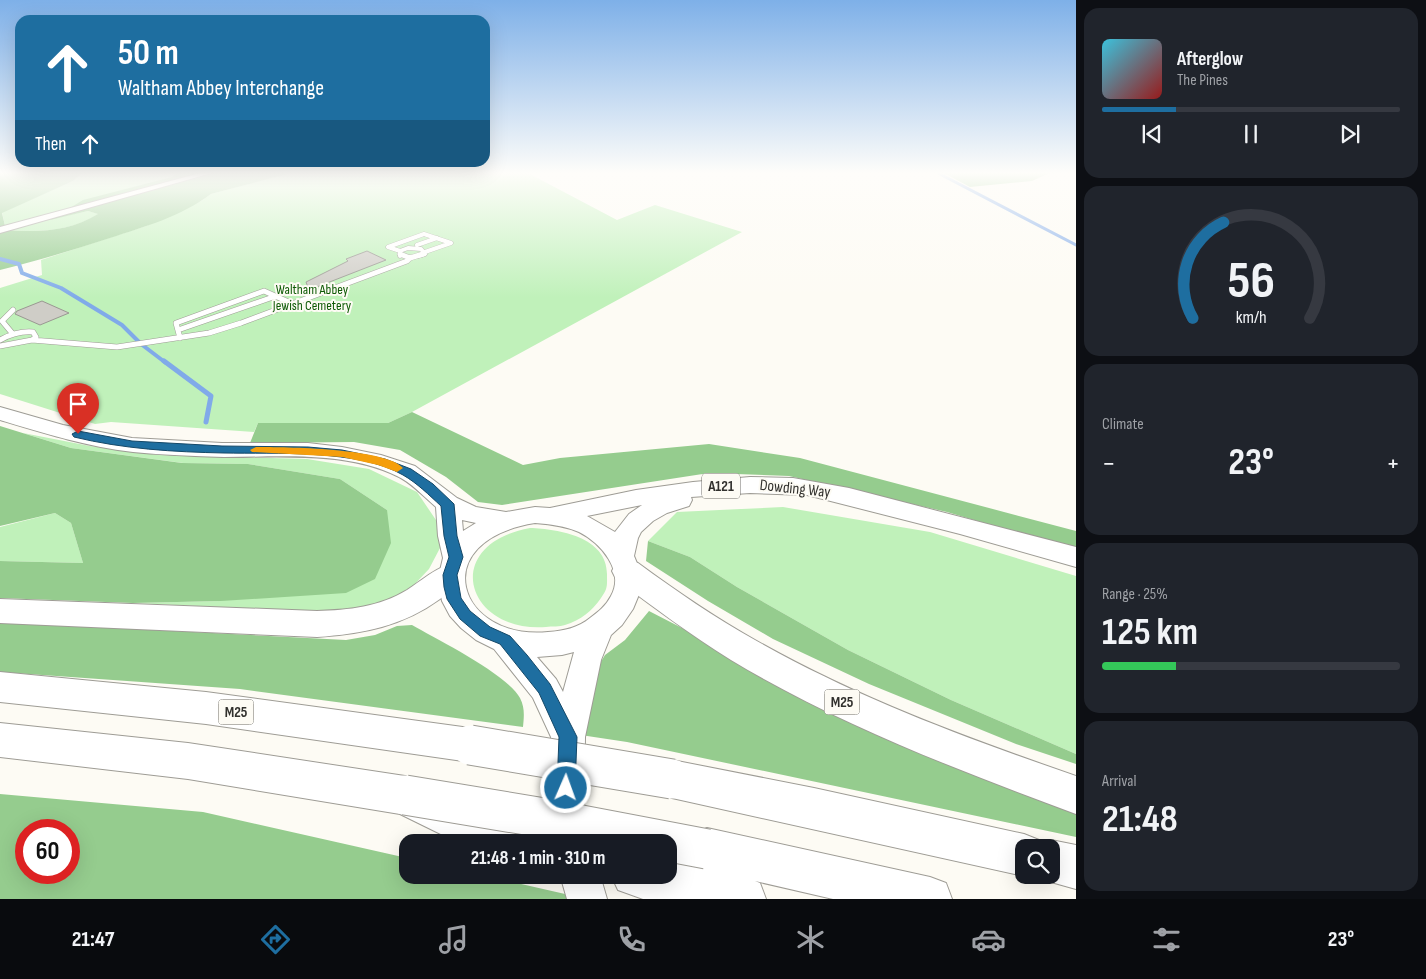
<!DOCTYPE html>
<html lang="en">
<head>
<meta charset="utf-8">
<style>
	body { margin:0; font-family:"Sofia Sans Condensed",sans-serif; background:#20242c; color:#f1f3f6; height:100vh; display:flex; flex-direction:column; font-size:19px; white-space:nowrap }
	* { box-sizing:border-box; margin:0 }
	p { font-size:16px; color:#9ea1a6 }
	.icon { flex:none; width:28px; height:28px; fill:none; stroke:currentColor; stroke-width:2; stroke-linecap:round; stroke-linejoin:round }
	.map { position:relative; flex:1; overflow:hidden }
	.side { display:flex; flex-direction:column; gap:8px; padding:8px; background:#0d0f14; width:350px }
	.side>* { flex:none }
	.banner { position:absolute; left:15px; top:15px; width:475px; height:152px; border-radius:15px; box-shadow:0 5px 20px #0002; background:#1e6ea0; color:#fff; overflow:hidden }
	.tools { position:absolute; left:1015px; top:839px; display:grid; gap:10px }
	.tools a { display:grid; place-items:center; width:45px; height:45px; border-radius:10px; background:#171b24; box-shadow:0 5px 20px #0002; font-size:25px }
	.speed { position:absolute; left:15px; top:819px; display:flex; gap:10px; font-size:25px; font-weight:700; text-align:center }
	.speed>* { display:grid; place-content:center; width:65px; height:65px; border-radius:50%; background:#171b24; box-shadow:0 5px 20px #0002; line-height:1 }
	.speed .limit { border:8px solid #d22; background:#fff; color:#111 }
	.pin { position:absolute; display:grid; place-items:center; width:42px; height:42px; color:#fff; margin:-51px -21px; border-radius:50% 50% 50% 0; rotate:-45deg; box-shadow:0 0 5px #0007 }
	.pin .icon { rotate:45deg }
	.me { position:absolute; width:55px; margin:-28px; rotate:2deg; stroke-linejoin:round; filter:drop-shadow(0 0 4px #0008) }
	.turn { display:flex; align-items:center; gap:18px; height:105px; padding:0 20px; font-size:22px }
	.turn .icon { width:65px; height:65px; stroke-width:2.5 }
	.turn b { display:block; font-size:35px; line-height:42px }
	.then { display:flex; align-items:center; height:48px; padding:0 20px; background:#0003; gap:10px; font-size:19px }
	.big { font-size:38px; font-weight:700; line-height:1.1 }
	.side .card { flex:1; display:flex; flex-direction:column; justify-content:center; gap:8px; min-width:0; padding:0 18px; border-radius:15px; background:#20242c }
	.side .dial { align-items:center; gap:0 }
	.dial svg { height:130px; overflow:visible; fill:none; stroke:#363941; stroke-width:7; stroke-linecap:round; text-anchor:middle }
	.dial text { fill:#f1f3f6; stroke:none }
	.song { display:flex; align-items:center; gap:15px }
	.cover { width:60px; height:60px; border-radius:8px; background:linear-gradient(135deg,hsl(190 70% 55%),hsl(0 70% 35%)) }
	.played { height:5px; border-radius:2px; background:linear-gradient(90deg,#1e6ea0 25%,#363941 25%) }
	.keys { display:flex; justify-content:space-around; direction:ltr }
	.heat { display:flex; justify-content:space-between; align-items:center; font-size:28px; direction:ltr }
	.charge { height:8px; border-radius:4px; background:linear-gradient(90deg,#34c759 25%,#363941 0) }
	.trip { position:absolute; left:399px; top:834px; width:278px; height:50px; border-radius:15px; background:#171b24; box-shadow:0 5px 20px #0002; font-weight:700; line-height:50px; text-align:center }
	.menu { display:flex; height:80px; justify-content:space-around; align-items:center; background:#090b0e; color:#9ea1a6 }
	.menu .icon { width:35px; height:35px }
	.menu .on { color:#1e6ea0 }
	.menu b { font-size:22px; color:#f1f3f6 }
	main { display:flex; flex:1; min-height:0 }
	.map>svg:first-child { display:block }
	.green { fill:#c0f1ba }
	.forest { fill:#95cc8e; fill-rule:evenodd }
	.lines { fill:none; stroke-linecap:round; stroke-linejoin:round }
	.stream-far2 { stroke:#80aae9; stroke-width:3 }
	.stream-far1 { stroke:#80aae9; stroke-width:4 }
	.stream { stroke:#80aae9; stroke-width:5 }
	.building { fill:#cfcdc7; stroke:#9a9892 }
	.service-far1-casing { stroke:#9e9c95; stroke-width:5 }
	.service-casing { stroke:#9e9c95; stroke-width:6 }
	.minor-casing { stroke:#9e9c95; stroke-width:2 }
	.primary-casing { stroke:#9e9c95; stroke-width:2 }
	.motorway-casing { stroke:#9e9c95; stroke-width:2 }
	.service-far1 { stroke:#fff; stroke-width:4 }
	.service { stroke:#fff; stroke-width:5 }
	.minor { fill:#fff; fill-rule:evenodd }
	.primary { fill:#fff; fill-rule:evenodd }
	.motorway { fill:#fff; fill-rule:evenodd }
	.motorway-bridge-casing { stroke:#9e9c95; stroke-width:41; stroke-linecap:butt }
	.motorway-bridge { stroke:#fff; stroke-width:39 }
	.route { fill:#1e6ea0; stroke:#144868 }
	.slow { fill:#f59e0b }
	.labels { text-anchor:middle; dominant-baseline:central; stroke-width:4; stroke-linejoin:round; paint-order:stroke }
	.far-park-label { font-size:14px; fill:#0e5a05; stroke:#fdfbf4 }
	.shield { fill:#fdfbf4; stroke:#6e6d69; stroke-width:1 }
	.shield-label { font-size:15px; font-weight:bold; fill:#31302d }
	.street-label { font-size:16px; fill:#31302d; stroke:#fdfbf4 }
</style>
</head>
<body>
<main>
<div class="map">
<svg width="1076" height="899" viewBox="0 0 1076 899">
	<rect width="100%" height="100%" fill="#fdfbf4"/>
	<path class="green" d="M83,172H178L172,177L52,219L88,211L99,214C69,232 40,232 6,230L2,212L73,181Z
		M282,172H526L617,220L655,205L742,232L412,412L388,423H258L254,432L111,422L95,424L0,394V288L42,275L41,260L146,226L201,201L211,194L286,174Z
		M23,433L90,446L159,455L307,459L369,469L417,492L438,523L440,548L429,569L413,586L393,598L361,610H285L133,603L221,601L387,510L340,479L248,464L183,463L71,448Z
		M783,507L930,532L1076,576V754L951,700L848,650L737,587L690,557L648,541L677,512Z
		M55,513L71,523L83,563L0,561V527Z
		M530,528C559,529 607,537 607,574C607,586 608,588 601,598C592,611 581,620 565,625C560,627 552,626 546,627C466,633 439,545 530,528Z"/>
	<path class="forest" d="M0,172H83L73,181L2,213L6,230C39,232 69,232 98,214L88,211L50,220L83,200L172,177L178,172H282L287,174L211,194C182,216 144,227 110,238C73,250 37,261 0,270Z
		M942,172H1076L1047,174L1032,181L970,187Z
		M412,412L523,465L560,458L709,444L800,458L1076,531V550L947,512L789,476L709,473L502,505L478,502L446,477L400,450L354,442L250,443L258,423H388Z
		M0,426L71,448L182,463L248,464L340,479L387,510L391,543L375,579L346,593L221,601L133,603L0,598V561L83,563L71,523L55,513L0,526Z
		M648,541L690,557L737,587L848,650L951,700L1076,754V764L1016,744L869,684L773,639L708,601L646,561Z
		M649,611L740,658L1076,801V837L627,742L574,734L588,683L605,655L625,640Z
		M0,622L346,640L375,635L397,626L412,625C438,640 507,674 520,698C525,708 524,716 523,727L240,689L0,672Z
		M0,794L203,812L407,858L408,875H482L587,899H0ZM26,830H69V872H26Z"/>
	<g class="lines">
		<path class="stream-far2" d="M936,172L1076,245"/>
		<path class="stream-far1" d="M0,259L19,264L22,273L61,288L122,325L141,344L166,363"/>
		<path class="stream" d="M164,361L211,396L206,422"/>
	</g>
	<path class="building" d="M367,251L386,260L309,290L306,282L348,261L346,259Z
		M42,301L69,313L40,325L15,314L17,311Z"/>
	<g class="lines">
		<g class="service-far1-casing">
			<path id="service-far1" d="M417,245L437,238
				M400,251L388,247L424,234L451,243L425,252
				M400,256V251L408,248L421,249L425,254L418,256"/>
		</g>
		<g class="service-casing">
			<path id="service" d="M400,254L410,258L423,254
				M178,330L276,296
				M12,333L2,321L13,310
				M180,338L176,323L264,291L293,304
				M0,340C11,334 21,331 33,332L36,337L32,340L0,346
				M32,340L117,347L209,333L241,323L407,261L410,258"/>
		</g>
		<g class="minor-casing">
			<path id="minor" d="M204,172H215L0,233V227Z"/>
		</g>
		<g class="primary-casing">
			<path id="primary" d="M0,407L63,425L132,438L222,443H308L342,447L381,455L415,466L457,498L476,507L506,512L535,507L550,508L636,490L693,482L750,477L793,478L849,488L1076,547V567L960,534L807,495L750,493L691,497L692,500L689,506L667,513L653,521L641,532L638,538L634,556L641,573L640,592L633,609L622,625L611,635L601,660L585,737L584,822L587,832L582,842H554L546,822L551,737L533,698L494,649L476,640L461,628L450,616L442,601L438,579L443,558L438,536L436,507C424,497 411,482 397,476C346,451 280,457 224,457C194,456 163,455 133,452C88,447 43,433 0,420ZM642,505L629,514L615,532L587,516ZM462,520L476,523L463,531ZM535,523C550,524 565,526 579,532C601,543 625,571 611,596C606,606 598,612 590,618C578,628 563,631 548,632C458,641 424,541 535,523ZM574,652L563,692L556,679L537,657L562,655Z
				M560,875H600L607,899H567Z"/>
		</g>
		<g class="motorway-casing">
			<path id="motorway" d="M627,560L638,563C676,591 714,617 755,640C857,698 966,738 1076,776V814C958,770 839,725 731,660C691,635 653,607 616,579L612,571L616,563Z
				M450,564L461,567L465,575C459,585 450,592 440,599C403,626 363,634 317,637L0,623V599L317,611C349,610 379,607 407,590C421,581 434,569 450,564Z
				M0,672L206,692L470,728L483,733L489,745L483,757L470,762L206,724L0,702Z
				M0,723L188,743L405,776L485,813L524,827L530,842H457L400,814L188,779L0,757Z
				M672,760L814,788L1024,834L1039,840L1041,844L1051,840L1076,845V889L1051,882L1036,876L1051,875V848H1024V875H1027L1024,876L672,798L658,792L652,779L658,766Z
				M707,828L930,877L946,883L952,899H833L755,881L760,883L766,899H643L618,890L611,875H668V861L701,868L692,864L686,849L692,834Z"/>
		</g>
		<use href="#service-far1" class="service-far1"/>
		<use href="#service" class="service"/>
		<use href="#minor" class="minor"/>
		<use href="#primary" class="primary"/>
		<use href="#motorway" class="motorway"/>
		<g class="motorway-bridge-casing">
			<path id="motorway-bridge" d="M470,745L672,779
				M405,795L544,818L707,849"/>
		</g>
		<use href="#motorway-bridge" class="motorway-bridge"/>
	</g>
	<linearGradient id="sky" x2="0" y2="1"><stop stop-color="#7eb0e8"/><stop offset="0.58" stop-color="#fefdfa"/><stop offset="1" stop-color="#fefdfa" stop-opacity="0"/></linearGradient>
	<rect width="1076" height="298" fill="url(#sky)"/>
	<path class="route" d="M78,431L132,441L222,446L308,447L342,450L385,459L411,469L433,484L454,504L457,536L463,557L457,575L461,598L470,611L490,627L510,636L527,655L550,684L574,731L577,737L575,788L573,794L566,797L560,794L557,788L559,737L539,693L500,644L480,636L460,619L447,599L444,587L443,575L449,557L444,536L441,506C429,495 417,483 403,475C359,449 274,454 224,453C174,452 123,449 74,437L72,434Z"/>
	<path class="slow" d="M256,447C284,447 386,448 403,468L397,472L378,465L342,457L252,452L250,450Z"/>
	<g class="labels">
		<g class="far-park-label">
			<text x="312" y="289">Waltham Abbey<tspan x="312" dy="16">Jewish Cemetery</tspan></text>
		</g>
		<g class="shield">
			<rect x="702" y="473.5" width="38" height="25" rx="4"/>
			<rect x="824.5" y="689.5" width="35" height="25" rx="4"/>
			<rect x="218.5" y="699.5" width="35" height="25" rx="4"/>
		</g>
		<g class="shield-label">
			<text x="721" y="486">A121</text>
			<text x="842" y="702">M25</text>
			<text x="236" y="712">M25</text>
		</g>
		<g class="street-label">
			<text transform="translate(795 489) rotate(6)">Dowding Way</text>
		</g>
	</g>
</svg>
<div class="tools">
<a><svg class="icon" aria-label="search" viewBox="0 0 24 24"><circle cx="10" cy="10" r="6"/><path d="M15 15l6 6"/></svg></a>
</div>
<div class="speed"><div class="limit">60</div></div>
<div class="pin" style="left:78px;top:434px;background:#d93025"><svg class="icon" aria-label="arrive" viewBox="0 0 24 24"><path d="M6 21V4h12l-3 4 3 4H6"/></svg></div>
<svg class="me" style="left:566px;top:788px" viewBox="-20 -20 40 40"><circle r="17" fill="#1e6ea0" stroke="#fff" stroke-width="3"/><path d="M0-11L8 9 0 5-8 9z" fill="#fff"/></svg>
<div class="trip">21:48 · 1 min · 310 m</div>
<div class="banner">
<div class="turn"><svg class="icon" aria-label="ahead" viewBox="0 0 24 24"><path d="M12 20V5M6 11l6-6 6 6"/></svg><div><b>50 m</b>Waltham Abbey Interchange</div></div>
<div class="then">Then<svg class="icon" aria-label="ahead" viewBox="0 0 24 24"><path d="M12 20V5M6 11l6-6 6 6"/></svg></div>
</div>
</div>
<section class="side">
<div class="card">
<div class="song"><i class="cover"></i><div><b>Afterglow</b><p>The Pines</p></div></div>
<div class="played"></div>
<div class="keys"><svg class="icon" aria-label="previous" viewBox="0 0 24 24"><path d="M18 5L8 12l10 7zM5 5v14"/></svg><svg class="icon" aria-label="pause" viewBox="0 0 24 24"><path d="M8 5v14M16 5v14"/></svg><svg class="icon" aria-label="next" viewBox="0 0 24 24"><path d="M6 5l10 7-10 7zM19 5v14"/></svg></div>
</div>
<div class="card dial"><svg viewBox="0 0 100 80">
<path d="M14 69A42 42 0 1 1 86 69"/>
<path d="M14 69A42 42 0 0 1 33 10" stroke="#1e6ea0"/>
<text x="50" y="56" font-size="32" font-weight="700">56</text>
<text x="50" y="72" font-size="11">km/h</text>
</svg></div>
<div class="card"><p>Climate</p>
<div class="heat"><a>−</a><b class="big">23°</b><a>+</a></div>
</div>
<div class="card"><p>Range · 25%</p><b class="big">125 km</b><div class="charge"></div></div>
<div class="card"><p>Arrival</p><b class="big">21:48</b></div>
</section>
</main>
<nav class="menu">
<b>21:47</b>
<svg class="icon on" aria-label="directions" viewBox="0 0 24 24"><path d="M12 3l9 9-9 9-9-9zM9 14v-3h6M13 9l2 2-2 2"/></svg>
<svg class="icon" aria-label="music" viewBox="0 0 24 24"><path d="M9 18V5l10-2v13"/><circle cx="6" cy="18" r="3"/><circle cx="16" cy="16" r="3"/></svg>
<svg class="icon" aria-label="phone" viewBox="0 0 24 24"><path d="M5 4h4l2 5-3 2q2 4 5 5l2-3 5 2v4C11 20 4 13 5 4z"/></svg>
<svg class="icon" aria-label="climate" viewBox="0 0 24 24"><path d="M12 3v18M4 7l16 10M4 17L20 7"/></svg>
<svg class="icon" aria-label="car" viewBox="0 0 24 24"><path d="M5 17H2v-5l4-1 3-4h7l3 4 3 1v5h-3M9 17h6M6 11h13"/><circle cx="7" cy="17" r="2"/><circle cx="17" cy="17" r="2"/></svg>
<svg class="icon" aria-label="filters" viewBox="0 0 24 24"><path d="M4 7h16M4 17h16"/><circle cx="9" cy="7" r="2"/><circle cx="15" cy="17" r="2"/></svg>
<b>23°</b>
</nav>
</body>
</html>
